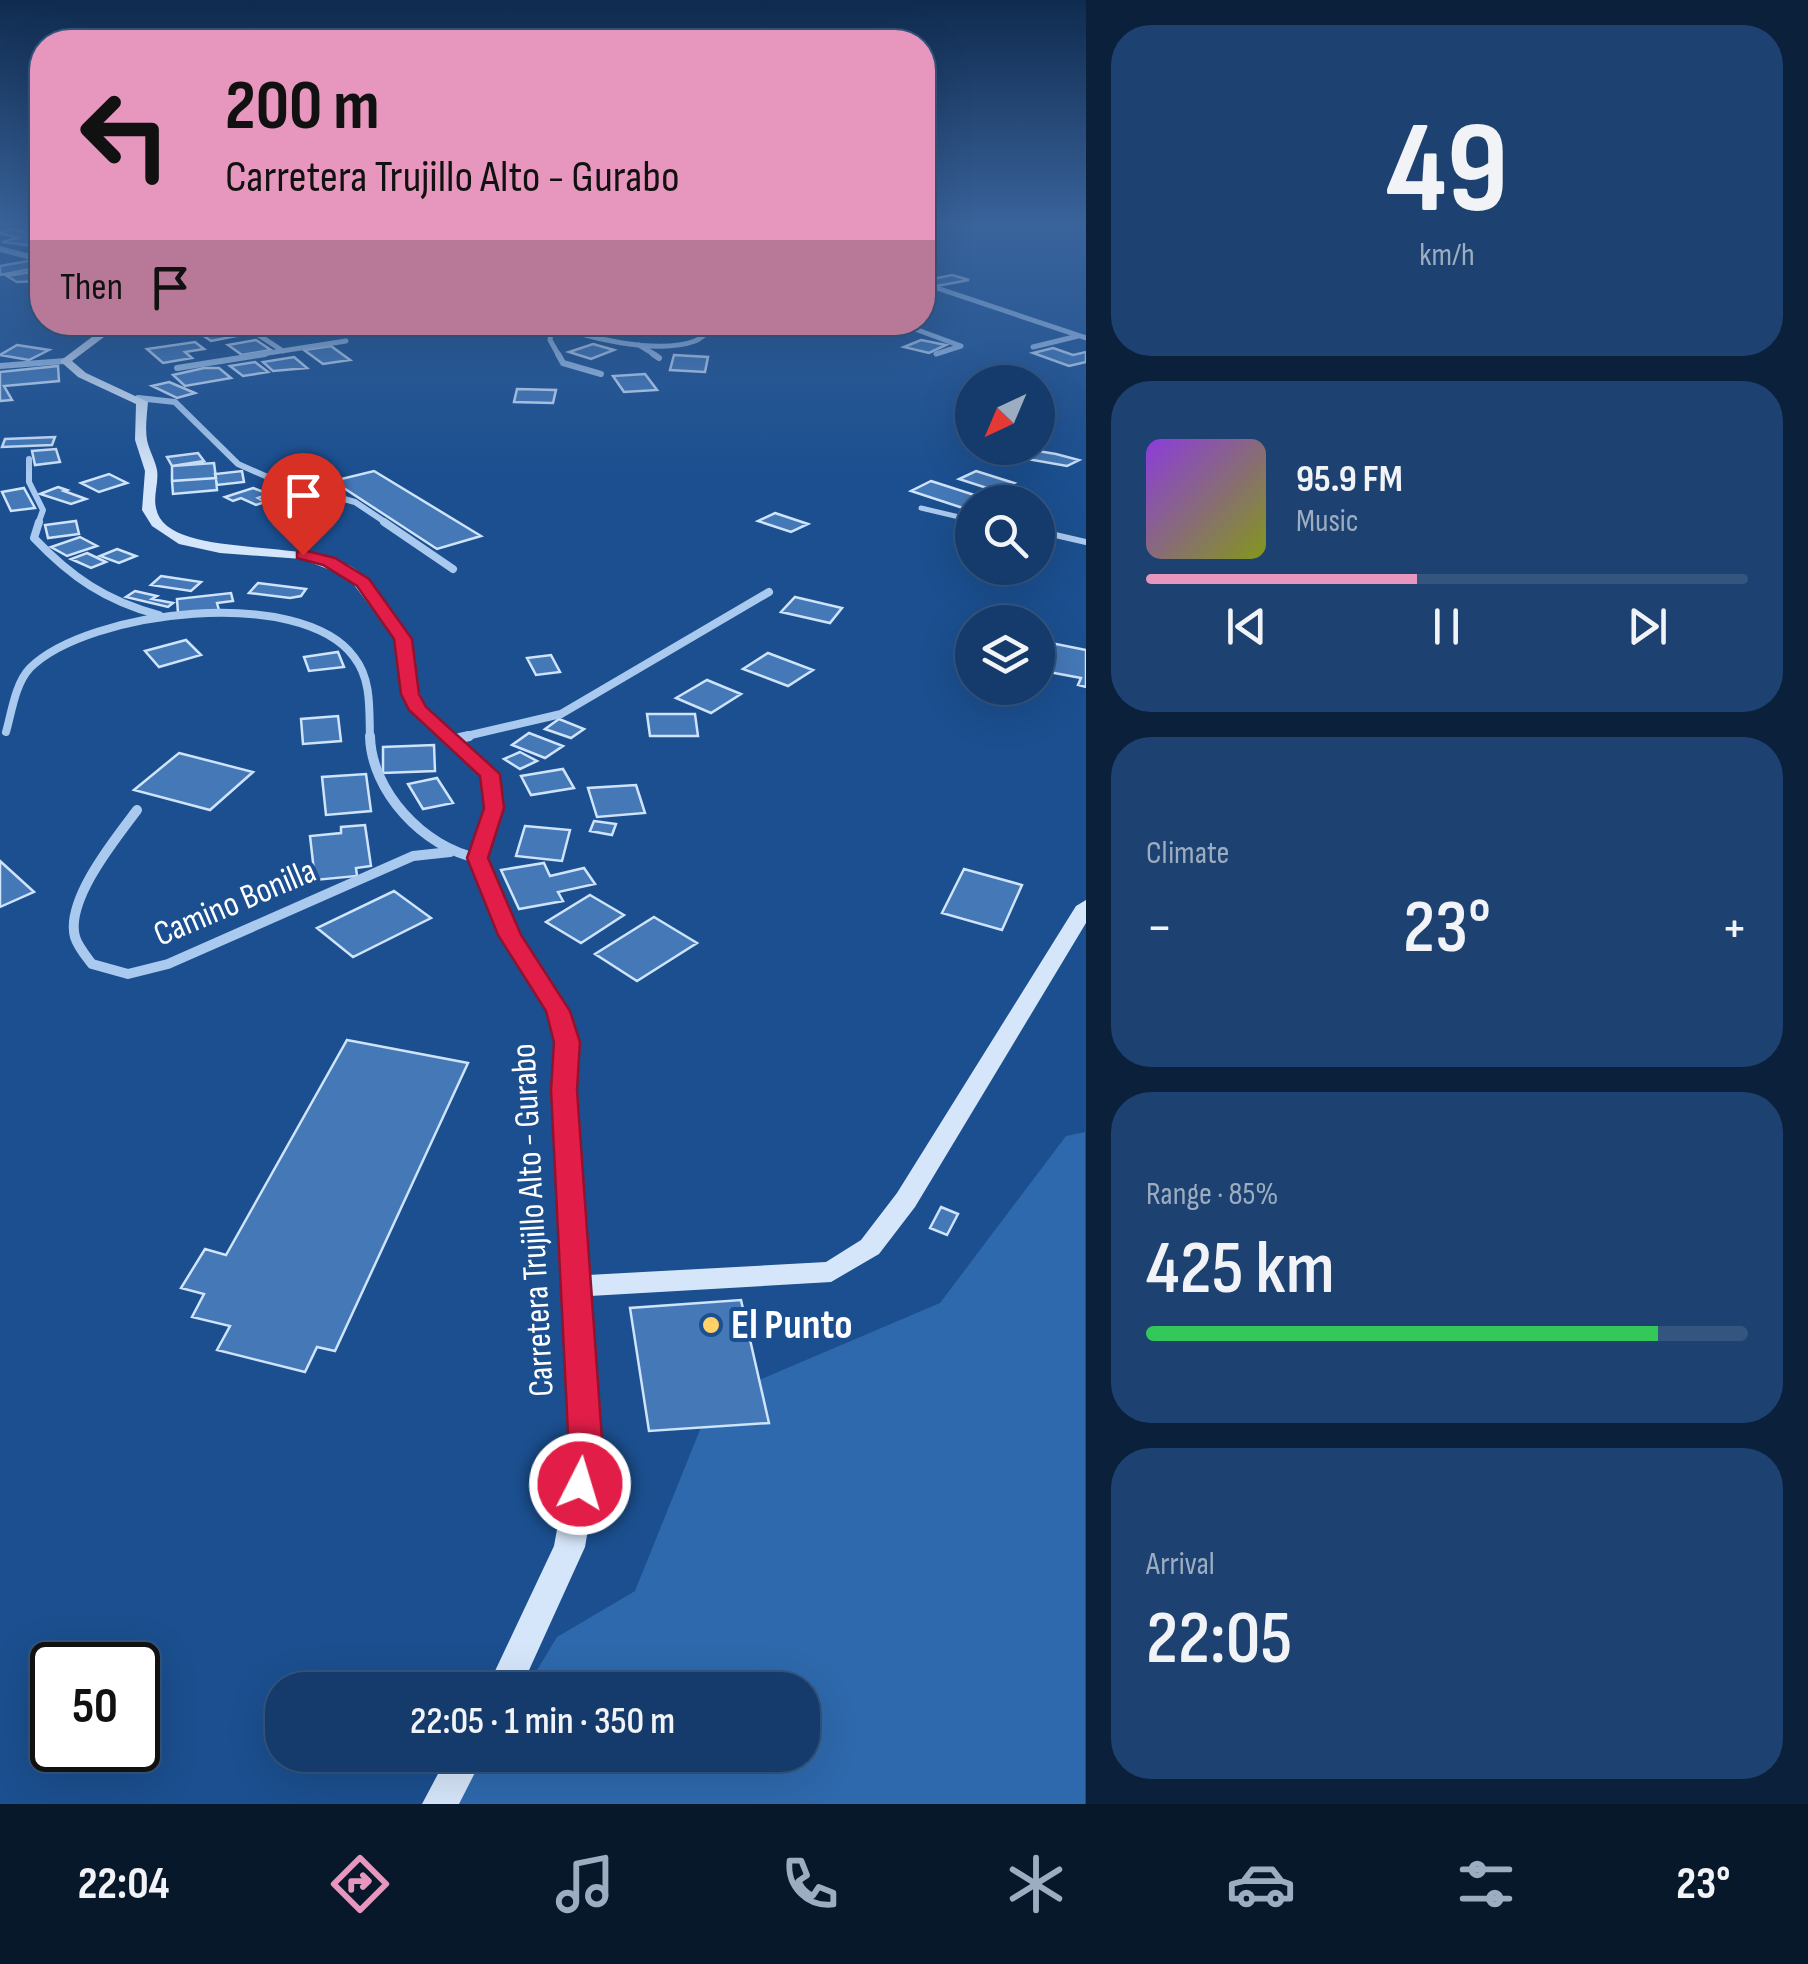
<!DOCTYPE html>
<html lang="en">
<head>
<meta charset="utf-8">
<style>
	body { margin:0; font-family:"Sofia Sans Condensed",sans-serif; background:#1d4271; color:#f1f3f6; height:100vh; display:flex; flex-direction:column; font-size:38px; white-space:nowrap }
	* { box-sizing:border-box; margin:0 }
	p { font-size:32px; color:#9dadc1 }
	.icon { flex:none; width:55px; height:55px; fill:none; stroke:currentColor; stroke-width:2; stroke-linecap:round; stroke-linejoin:round }
	.map { position:relative; flex:1; overflow:hidden }
	.drawer { display:flex; flex-direction:column; gap:25px; padding:25px; background:#0b203b; width:722px }
	.drawer>* { flex:none }
	.banner { position:absolute; left:30px; top:30px; width:905px; height:305px; border-radius:40px; box-shadow:0 10px 40px #0002,0 0 0 2px #33557e; background:#e797bd; color:#111; overflow:hidden }
	.needle { width:65px; rotate:224deg }
	.tools { position:absolute; left:955px; top:365px; display:grid; gap:20px }
	.tools a { display:grid; place-items:center; width:100px; height:100px; border-radius:50%; background:#143b6b; box-shadow:0 10px 40px #0002,0 0 0 2px #33557e; font-size:50px }
	.speed { position:absolute; left:30px; top:1642px; display:flex; gap:20px; font-size:50px; font-weight:700; text-align:center }
	.speed>* { display:grid; place-content:center; width:130px; height:130px; border-radius:50%; background:#143b6b; box-shadow:0 10px 40px #0002,0 0 0 2px #33557e; line-height:1 }
	.speed .limit { border:5px solid #111; border-radius:15px; background:#fff; color:#111 }
	.pin { position:absolute; display:grid; place-items:center; width:85px; height:85px; color:#fff; margin:-102px -42px; border-radius:50% 50% 50% 0; rotate:-45deg; box-shadow:0 0 10px #0007 }
	.pin .icon { rotate:45deg }
	.me { position:absolute; width:110px; margin:-55px; rotate:5deg; stroke-linejoin:round; filter:drop-shadow(0 0 8px #0008) }
	.turn { display:flex; align-items:center; gap:35px; height:210px; padding:0 30px; font-size:45px }
	.turn .icon { width:130px; height:130px; stroke-width:2.5 }
	.turn b { display:block; font-size:70px; line-height:85px }
	.then { display:flex; align-items:center; height:95px; padding:0 30px; background:#0003; gap:20px; font-size:38px }
	.big { font-size:75px; font-weight:600; line-height:1.1 }
	.drawer .card { flex:1; display:flex; flex-direction:column; justify-content:center; gap:15px; min-width:0; padding:0 35px; border-radius:40px; background:#1d4271 }
	.drawer .dial { align-items:center; gap:0 }
	.dial b { font-size:130px; line-height:1 }
	.song { display:flex; align-items:center; gap:30px }
	.cover { width:120px; height:120px; border-radius:15px; background:linear-gradient(135deg,hsl(270 70% 55%),hsl(70 70% 35%)) }
	.played { height:10px; border-radius:5px; background:linear-gradient(90deg,#e797bd 45%,#33557e 45%) }
	.keys { display:flex; justify-content:space-around; direction:ltr }
	.heat { display:flex; justify-content:space-between; align-items:center; font-size:55px; direction:ltr }
	.charge { height:15px; border-radius:8px; background:linear-gradient(90deg,#34c759 85%,#33557e 0) }
	.trip { position:absolute; left:265px; top:1672px; width:555px; height:100px; border-radius:40px; background:#143b6b; box-shadow:0 10px 40px #0002,0 0 0 2px #33557e; font-weight:600; line-height:100px; text-align:center }
	.tabs { display:flex; height:160px; justify-content:space-around; align-items:center; background:#08182b; color:#9dadc1 }
	.tabs .icon { width:70px; height:70px }
	.tabs .on { color:#e797bd }
	.tabs b { font-size:45px; color:#f1f3f6 }
	main { display:flex; flex:1; min-height:0 }
	.map>svg:first-child { display:block }
	.green { fill:#2e69ad }
	.building { fill:#4478b7; stroke:#cfe3fa; stroke-width:2.5 }
	.lines { fill:none; stroke-linecap:round; stroke-linejoin:round }
	.lane-far1 { stroke:#a9c9ee; stroke-width:5 }
	.lane { stroke:#a9c9ee; stroke-width:6 }
	.street-far3 { stroke:#a9c9ee; stroke-width:5 }
	.street-far2 { stroke:#a9c9ee; stroke-width:6 }
	.street-far1 { stroke:#a9c9ee; stroke-width:8 }
	.street { stroke:#a9c9ee; stroke-width:10 }
	.secondary { fill:#d6e6fa; fill-rule:evenodd }
	.route { fill:#e11d48; stroke:#92132f; stroke-width:2.5 }
	.poi-dot { fill:#ffd166; stroke:#1b4f8f; stroke-width:4 }
	.labels { text-anchor:middle; dominant-baseline:central; stroke-width:8; stroke-linejoin:round; paint-order:stroke }
	.street-label { font-size:35px; fill:#fff; stroke:#1b4f8f }
	.near-poi-label { font-size:42px; font-weight:bold; fill:#fff; stroke:#1b4f8f; text-anchor:start }
</style>
</head>
<body>
<main>
<div class="map">
<svg width="1086" height="1804" viewBox="0 0 1086 1804">
	<rect width="100%" height="100%" fill="#1b4f8f"/>
	<path class="green" d="M1085,1132V1804H455L485,1755H802V1690H525L557,1637L635,1591L712,1400L940,1303L1066,1136Z"/>
	<path class="building" d="M9,229L42,235V247L2,242L18,238L0,233Z
		M28,261L41,267L0,275V266Z
		M31,272L42,273V281L17,282L7,276Z
		M952,275L969,280L937,286L922,281Z
		M500,322H525L532,332L508,334Z
		M234,326L247,334L211,341L198,332Z
		M256,340L271,350L242,355L228,345Z
		M921,340L946,345L929,353L904,347Z
		M195,342L204,349L185,352L192,358L163,363L147,349Z
		M593,344L614,350L591,359L569,352Z
		M17,345L49,350L29,360L0,355Z
		M331,346L350,360L323,364L304,350Z
		M1053,348L1073,355L1086,352V362L1069,366L1033,353Z
		M674,355L708,357L705,372L670,370Z
		M294,357L307,368L273,371L263,362Z
		M255,362L268,372L243,376L230,366Z
		M58,366L59,381L4,386L12,400L0,401V372Z
		M204,368H219L231,378L185,386L173,375Z
		M645,374L657,390L624,392L613,376Z
		M169,382L195,393L177,398L152,386Z
		M517,389L556,390L553,403L514,402Z
		M55,437L52,445L2,447L5,439Z
		M56,449L60,462L35,465L32,451Z
		M1032,450L1056,454L1079,460L1067,466L1010,456Z
		M198,453L204,461L172,466L167,457Z
		M214,463L216,478L172,481V466Z
		M242,471L244,482L217,485L215,474Z
		M374,471L481,536L437,549L333,481Z
		M976,471L1014,483L996,491L959,479Z
		M109,474L127,483L99,492L81,483Z
		M216,478L217,490L173,494L172,481Z
		M931,481L996,502H972V511L911,491Z
		M58,487L67,490L64,491L86,499L71,504L40,494Z
		M24,488L35,508L11,511L2,492Z
		M253,488L269,494L258,498L265,502L256,505L241,498L233,501L225,497Z
		M775,513L808,524L791,532L758,521Z
		M76,521L79,534L48,538L45,525Z
		M80,537L97,546L67,556L51,547Z
		M117,549L136,556L119,563L100,556Z
		M87,553L106,562L91,568L71,559Z
		M161,576L201,582L191,591L151,585Z
		M258,583L306,589L301,596L290,598L249,593Z
		M135,591L157,596L152,599L173,603L168,607L126,597Z
		M231,593L233,601L217,603L219,610L178,613L177,599Z
		M795,597L842,608L830,623L781,612Z
		M186,640L201,655L159,667L145,651Z
		M1041,641L1086,650V687L1078,685L1081,678L1038,670Z
		M338,652L344,667L309,671L304,657Z
		M768,653L813,670L788,686L743,669Z
		M551,655L560,672L536,675L527,658Z
		M707,680L741,694L711,713L676,698Z
		M647,714H695L698,736H650Z
		M338,716L341,741L303,744L301,719Z
		M559,719L584,729L571,738L545,729Z
		M529,733L563,746L545,758L512,745Z
		M434,745L435,771L383,773V747Z
		M520,752L537,761L520,769L504,759Z
		M179,753L253,772L210,810L134,790Z
		M563,769L574,788L531,795L521,776Z
		M366,774L371,811L326,815L322,777Z
		M437,778L453,803L423,809L408,784Z
		M636,785L645,813L597,817L588,788Z
		M594,821L616,824L612,835L590,831Z
		M365,825L371,866L356,868L357,876L315,880L310,836L341,833V827Z
		M525,826L570,830L562,861L516,856Z
		M0,861L34,892L0,907Z
		M544,863L550,876L584,868L595,884L558,892L563,901L519,909L501,870Z
		M964,869L1022,885L1002,930L942,913Z
		M394,891L431,918L353,957L317,928Z
		M590,895L624,915L581,943L546,922Z
		M654,917L697,943L637,981L595,954Z
		M347,1040L468,1063L335,1351L317,1347L305,1372L217,1350L230,1326L192,1317L204,1294L181,1288L205,1249L226,1255Z
		M941,1207L958,1214L947,1235L930,1228Z
		M741,1300L769,1423L649,1431L630,1308Z"/>
	<g class="lines">
		<path class="lane-far1" d="M921,508L972,520"/>
		<path class="lane" d="M1038,531L1086,542"/>
		<path class="street-far3" d="M922,283L1086,338
			M239,322L283,351
			M548,322C583,338 658,355 695,341C704,337 712,328 720,322
			M581,322H621
			M896,322L961,346L936,354
			M552,326L550,340L559,356
			M715,326L734,322
			M102,334L176,322
			M639,345L657,356
			M1033,347L1078,336
			M249,356L346,341"/>
		<path class="street-far2" d="M558,354L563,363L601,374
			M653,354L659,358
			M0,366L65,361
			M177,368L265,354
			M138,398L175,402L238,464L272,479L355,502L388,524
			M29,459V482L43,510L38,524"/>
		<path class="street-far1" d="M39,522L34,538C71,577 106,601 159,615
			M384,522L453,569
			M6,732C12,711 15,684 30,668C88,610 301,585 354,657C372,680 369,710 370,738
			M458,738L561,714L769,592"/>
		<path class="street" d="M370,736C371,791 424,848 478,858
			M451,740L469,736
			M137,810C116,838 65,900 75,937C78,947 86,956 92,964L128,974L168,964L413,856L450,852"/>
		<path class="secondary" d="M0,246L42,257V263L0,252Z
			M112,322H124L72,361L86,373L148,402C147,414 145,428 147,440C149,450 155,460 157,470C159,482 153,496 156,508C166,563 320,534 360,573C370,583 407,629 411,640C419,663 413,686 426,707L499,774L503,808L488,858L519,935L569,1011L578,1042L576,1090L588,1275L826,1262L861,1240L897,1193L1076,906L1086,900V923L915,1207L879,1254L831,1282L590,1296L601,1453L585,1547L520,1690H486L554,1546L571,1453L552,1090L556,1042L547,1011L499,935L468,858L485,808L481,776L411,710L402,694L395,639L348,577L302,559L220,553L179,544L152,526L142,510L145,471L135,440L136,404L78,377L60,361Z
			M448,1755H484L459,1804H422Z"/>
	</g>
	<linearGradient id="sky" x2="0" y2="1"><stop stop-color="#0f2b4f"/><stop offset="0.47" stop-color="#39639b"/><stop offset="1" stop-color="#39639b" stop-opacity="0"/></linearGradient>
	<rect width="1086" height="476" fill="url(#sky)"/>
	<path class="route" d="M303,550L335,558L369,579L412,639L419,694L426,707L500,774L504,808L488,858L521,935L570,1011L580,1042L577,1090L603,1453L593,1495L580,1500L568,1495L563,1484L569,1453L551,1090L554,1042L546,1011L498,935L467,858L484,808L480,776L409,710L401,694L394,639L357,586L323,565L297,558V552Z"/>
	<circle class="poi-dot" cx="711" cy="1325" r="10"/>
	<g class="labels">
		<g class="street-label">
			<text transform="translate(235 903) rotate(-23)">Camino Bonilla</text>
			<text transform="translate(533 1220) rotate(-93)">Carretera Trujillo Alto - Gurabo</text>
		</g>
		<g class="near-poi-label">
			<text x="731" y="1325">El Punto</text>
		</g>
	</g>
</svg>
<div class="tools">
<a><svg class="needle" viewBox="-14 -14 28 28"><path d="M0-13l5 13h-10z" fill="#e53935"/><path d="M0 13l5-13h-10z" fill="#9dadc1"/></svg></a>
<a><svg class="icon" aria-label="search" viewBox="0 0 24 24"><circle cx="10" cy="10" r="6"/><path d="M15 15l6 6"/></svg></a>
<a><svg class="icon" aria-label="layers" viewBox="0 0 24 24"><path d="M12 4l9 5-9 5-9-5zM3 14l9 5 9-5"/></svg></a>
</div>
<div class="speed"><div class="limit">50</div></div>
<div class="pin" style="left:303px;top:555px;background:#d93025"><svg class="icon" aria-label="arrive" viewBox="0 0 24 24"><path d="M6 21V4h12l-3 4 3 4H6"/></svg></div>
<svg class="me" style="left:580px;top:1484px" viewBox="-20 -20 40 40"><circle r="17" fill="#e11d48" stroke="#fff" stroke-width="3"/><path d="M0-11L8 9 0 5-8 9z" fill="#fff"/></svg>
<div class="trip">22:05 · 1 min · 350 m</div>
<div class="banner">
<div class="turn"><svg class="icon" aria-label="left" viewBox="0 0 24 24"><path d="M17 20v-9H6M10 6l-5 5 5 5"/></svg><div><b>200 m</b>Carretera Trujillo Alto - Gurabo</div></div>
<div class="then">Then<svg class="icon" aria-label="arrive" viewBox="0 0 24 24"><path d="M6 21V4h12l-3 4 3 4H6"/></svg></div>
</div>
</div>
<section class="drawer">
<div class="card dial"><b>49</b><p>km/h</p></div>
<div class="card">
<div class="song"><i class="cover"></i><div><b>95.9 FM</b><p>Music</p></div></div>
<div class="played"></div>
<div class="keys"><svg class="icon" aria-label="previous" viewBox="0 0 24 24"><path d="M18 5L8 12l10 7zM5 5v14"/></svg><svg class="icon" aria-label="pause" viewBox="0 0 24 24"><path d="M8 5v14M16 5v14"/></svg><svg class="icon" aria-label="next" viewBox="0 0 24 24"><path d="M6 5l10 7-10 7zM19 5v14"/></svg></div>
</div>
<div class="card"><p>Climate</p>
<div class="heat"><a>−</a><b class="big">23°</b><a>+</a></div>
</div>
<div class="card"><p>Range · 85%</p><b class="big">425 km</b><div class="charge"></div></div>
<div class="card"><p>Arrival</p><b class="big">22:05</b></div>
</section>
</main>
<nav class="tabs">
<b>22:04</b>
<svg class="icon on" aria-label="directions" viewBox="0 0 24 24"><path d="M12 3l9 9-9 9-9-9zM9 14v-3h6M13 9l2 2-2 2"/></svg>
<svg class="icon" aria-label="music" viewBox="0 0 24 24"><path d="M9 18V5l10-2v13"/><circle cx="6" cy="18" r="3"/><circle cx="16" cy="16" r="3"/></svg>
<svg class="icon" aria-label="phone" viewBox="0 0 24 24"><path d="M5 4h4l2 5-3 2q2 4 5 5l2-3 5 2v4C11 20 4 13 5 4z"/></svg>
<svg class="icon" aria-label="climate" viewBox="0 0 24 24"><path d="M12 3v18M4 7l16 10M4 17L20 7"/></svg>
<svg class="icon" aria-label="car" viewBox="0 0 24 24"><path d="M5 17H2v-5l4-1 3-4h7l3 4 3 1v5h-3M9 17h6M6 11h13"/><circle cx="7" cy="17" r="2"/><circle cx="17" cy="17" r="2"/></svg>
<svg class="icon" aria-label="filters" viewBox="0 0 24 24"><path d="M4 7h16M4 17h16"/><circle cx="9" cy="7" r="2"/><circle cx="15" cy="17" r="2"/></svg>
<b>23°</b>
</nav>
</body>
</html>
